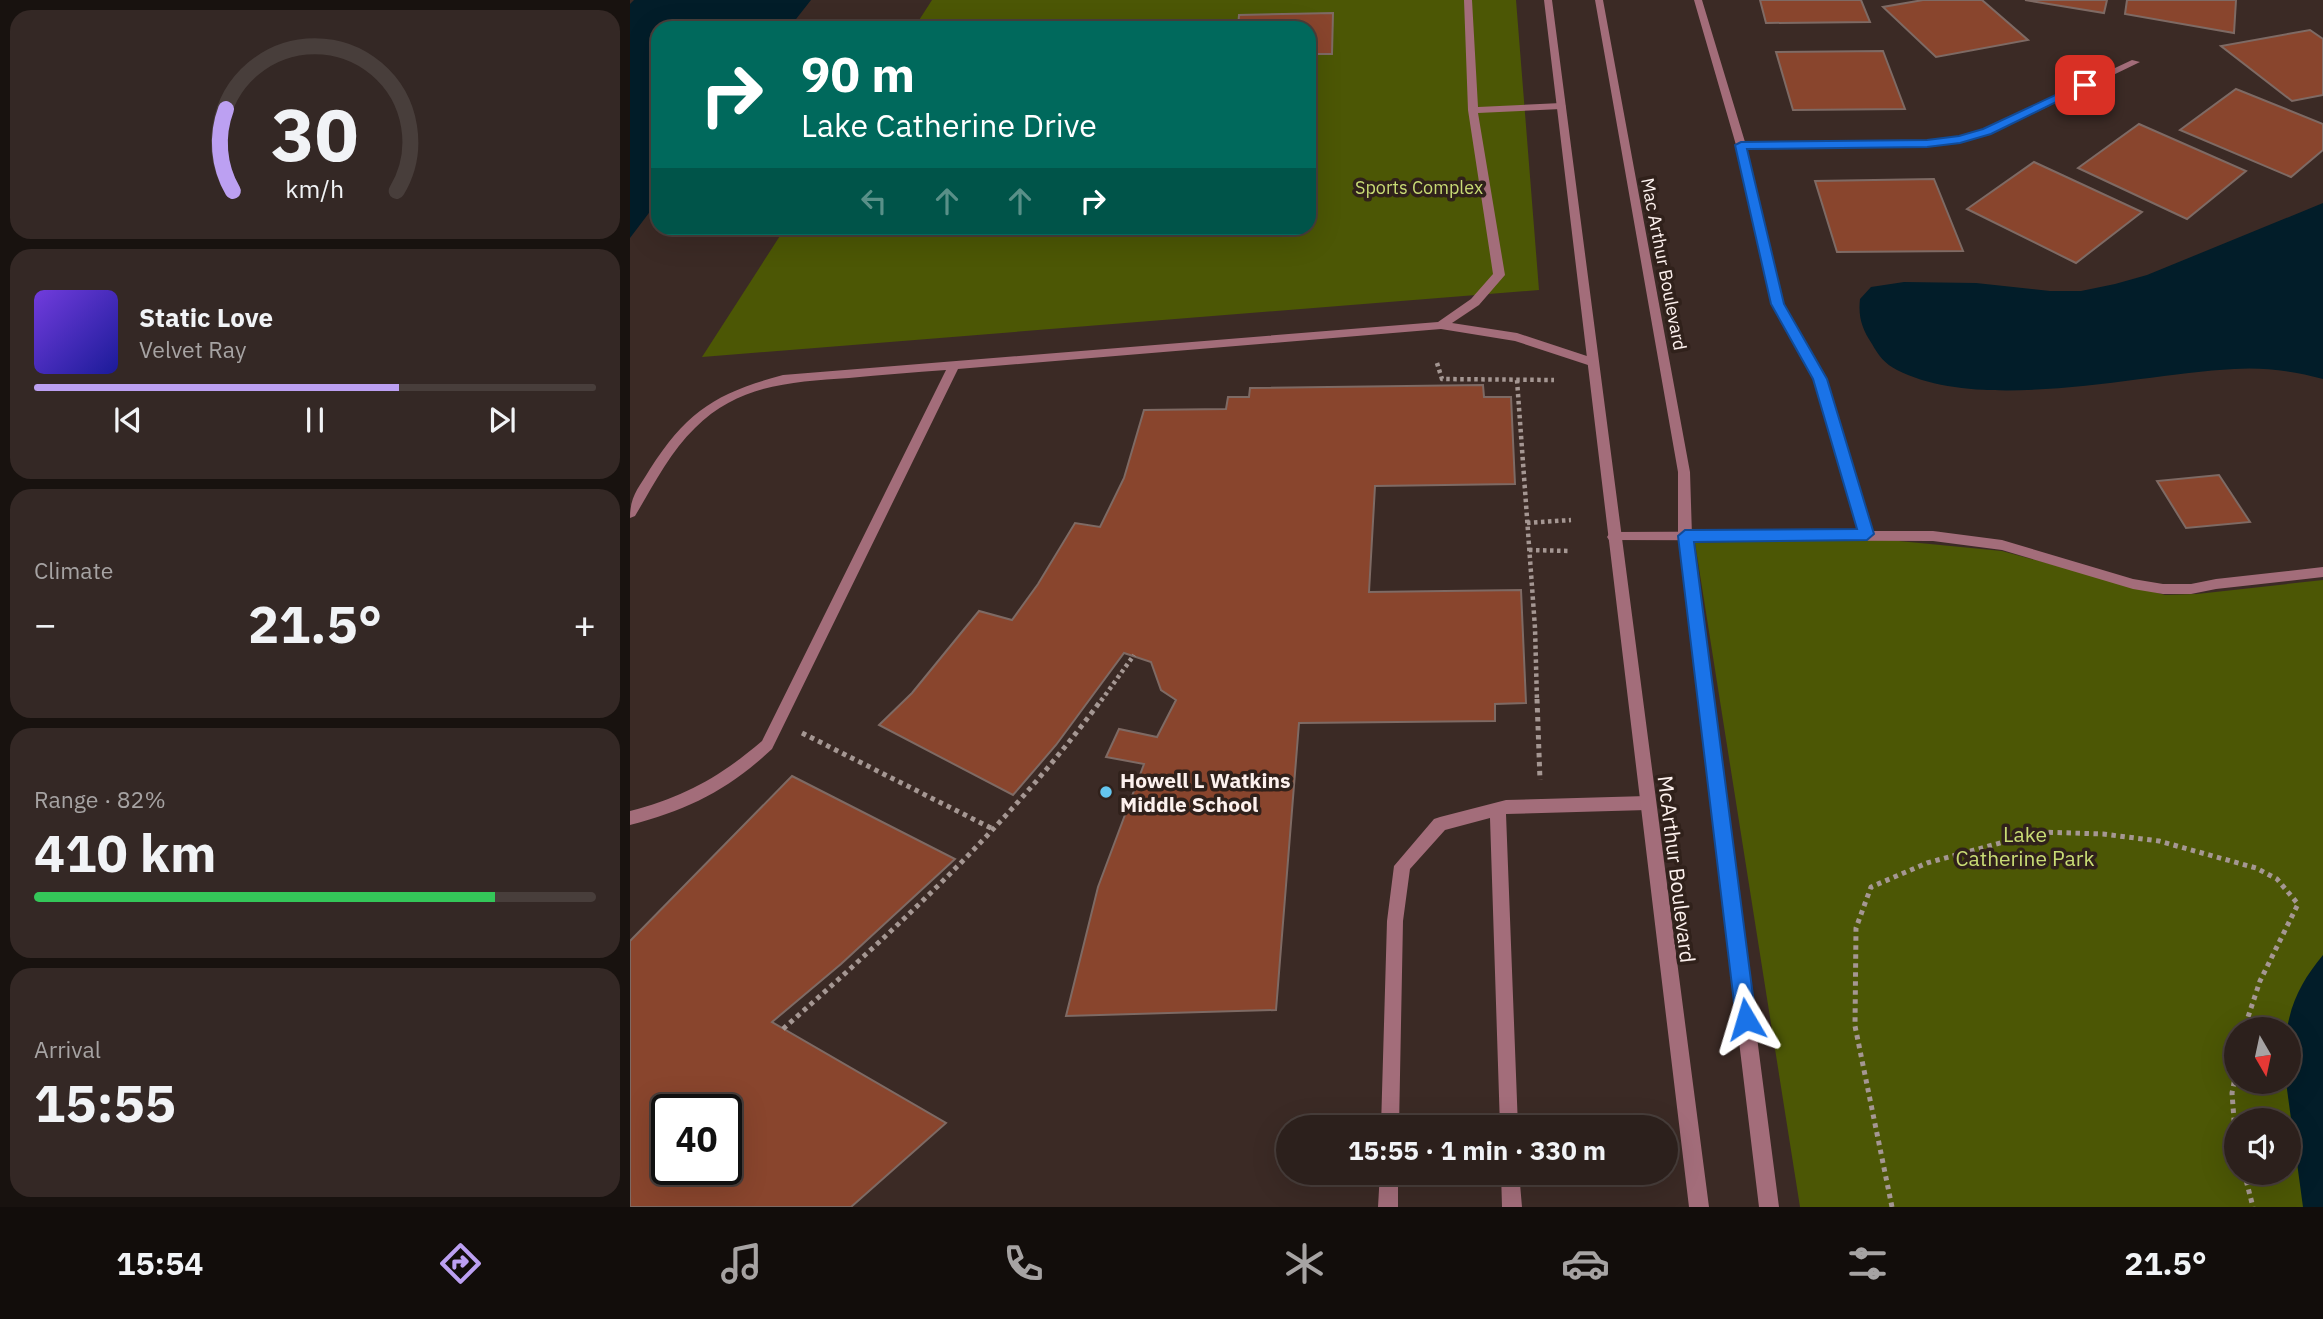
<!DOCTYPE html>
<html lang="en">
<head>
<meta charset="utf-8">
<style>
	body { margin:0; font-family:"IBM Plex Sans",sans-serif; background:#342825; color:#f1f3f6; height:100vh; display:flex; flex-direction:column; font-size:26px; white-space:nowrap }
	* { box-sizing:border-box; margin:0 }
	p { font-size:23px; color:#a6a3a3 }
	.icon { flex:none; width:38px; height:38px; fill:none; stroke:currentColor; stroke-width:2; stroke-linecap:round; stroke-linejoin:round }
	.map { position:relative; flex:1; overflow:hidden }
	.side { display:flex; flex-direction:column; gap:10px; padding:10px; background:#18120f; width:630px }
	.side>* { flex:none }
	.banner { position:absolute; left:21px; top:21px; width:665px; height:214px; border-radius:21px; box-shadow:0 7px 28px #0002,0 0 0 2px #483e3b; background:#00695c; color:#fff; overflow:hidden }
	.needle { width:46px; rotate:171deg }
	.tools { position:absolute; left:1594px; top:1017px; display:grid; gap:14px }
	.tools a { display:grid; place-items:center; width:77px; height:77px; border-radius:50%; background:#2c201c; box-shadow:0 7px 28px #0002,0 0 0 2px #483e3b; font-size:35px }
	.speed { position:absolute; left:21px; top:1094px; display:flex; gap:14px; font-size:35px; font-weight:700; text-align:center }
	.speed>* { display:grid; place-content:center; width:91px; height:91px; border-radius:50%; background:#2c201c; box-shadow:0 7px 28px #0002,0 0 0 2px #483e3b; line-height:1 }
	.speed .limit { border:4px solid #111; border-radius:10px; background:#fff; color:#111 }
	.pin { position:absolute; display:grid; place-items:center; width:60px; height:60px; color:#fff; margin:-30px; border-radius:14px; box-shadow:0 4px 10px #0006 }
	.me { position:absolute; width:77px; margin:-38px; rotate:353deg; stroke-linejoin:round; filter:drop-shadow(0 0 5px #0008) }
	.turn { display:flex; align-items:center; gap:24px; height:147px; padding:0 35px; font-size:32px }
	.turn .icon { width:91px; height:91px; stroke-width:2.5 }
	.turn b { display:block; font-size:49px; line-height:60px }
	.lanes { display:flex; align-items:center; height:66px; padding:0 35px; background:#0003; justify-content:center; gap:35px; direction:ltr }
	.lanes .off { opacity:.35 }
	.big { font-size:52px; font-weight:700; line-height:1.1 }
	.side .tile { flex:1; display:flex; flex-direction:column; justify-content:center; gap:10px; min-width:0; padding:0 24px; border-radius:21px; background:#342825 }
	.side .dial { align-items:center; gap:0 }
	.dial svg { height:182px; overflow:visible; fill:none; stroke:#483e3b; stroke-width:7; stroke-linecap:round; text-anchor:middle }
	.dial text { fill:#f1f3f6; stroke:none }
	.song { display:flex; align-items:center; gap:21px }
	.cover { width:84px; height:84px; border-radius:10px; background:linear-gradient(135deg,hsl(260 70% 55%),hsl(240 70% 35%)) }
	.played { height:7px; border-radius:4px; background:linear-gradient(90deg,#bca0f2 65%,#483e3b 65%) }
	.keys { display:flex; justify-content:space-around; direction:ltr }
	.heat { display:flex; justify-content:space-between; align-items:center; font-size:38px; direction:ltr }
	.charge { height:10px; border-radius:5px; background:linear-gradient(90deg,#34c759 82%,#483e3b 0) }
	.trip { position:absolute; left:646px; top:1115px; width:402px; height:70px; border-radius:35px; background:#2c201c; box-shadow:0 7px 28px #0002,0 0 0 2px #483e3b; font-weight:700; line-height:70px; text-align:center }
	.menu { display:flex; height:112px; justify-content:space-around; align-items:center; background:#120d0b; color:#a6a3a3 }
	.menu .icon { width:49px; height:49px }
	.menu .active { color:#bca0f2 }
	.menu b { font-size:32px; color:#f1f3f6 }
	main { display:flex; flex:1; min-height:0 }
	.map>svg:first-child { display:block }
	.green { fill:#4c5705; fill-rule:evenodd }
	.water { fill:#021d29 }
	.building { fill:#89452d; stroke:#7e6a64; stroke-width:2; fill-rule:evenodd }
	.lines { fill:none; stroke-linecap:round; stroke-linejoin:round }
	.path-far1 { stroke:#a59793; stroke-width:4.5; stroke-dasharray:3.5 3.5; stroke-linecap:butt }
	.path { stroke:#a59793; stroke-width:5; stroke-dasharray:4.5 4.5; stroke-linecap:butt }
	.service { fill:#a36d7a; fill-rule:evenodd }
	.minor { fill:#a36d7a; fill-rule:evenodd }
	.tertiary { fill:#a36d7a; fill-rule:evenodd }
	.route { fill:#1a73e8; stroke:#114b97; stroke-width:2 }
	.poi-dot { fill:#64c5ee; stroke:#30211b; stroke-width:2.5 }
	.labels { text-anchor:middle; dominant-baseline:central; stroke-width:7; stroke-linejoin:round; paint-order:stroke }
	.far-park-label { font-size:18px; fill:#c9dc75; stroke:#30211b }
	.far-street-label { font-size:18px; fill:#fdf1ee; stroke:#30211b }
	.poi-label { font-size:21px; font-weight:bold; fill:#fdf1ee; stroke:#30211b; text-anchor:start }
	.park-label { font-size:21px; fill:#c9dc75; stroke:#30211b }
	.street-label { font-size:21px; fill:#fdf1ee; stroke:#30211b }
</style>
</head>
<body>
<main>
<section class="side">
<div class="tile dial"><svg viewBox="0 0 100 80">
<path d="M14 69A42 42 0 1 1 86 69"/>
<path d="M14 69A42 42 0 0 1 11 33" stroke="#bca0f2"/>
<text x="50" y="56" font-size="32" font-weight="700">30</text>
<text x="50" y="72" font-size="11">km/h</text>
</svg></div>
<div class="tile">
<div class="song"><i class="cover"></i><div><b>Static Love</b><p>Velvet Ray</p></div></div>
<div class="played"></div>
<div class="keys"><svg class="icon" aria-label="previous" viewBox="0 0 24 24"><path d="M18 5L8 12l10 7zM5 5v14"/></svg><svg class="icon" aria-label="pause" viewBox="0 0 24 24"><path d="M8 5v14M16 5v14"/></svg><svg class="icon" aria-label="next" viewBox="0 0 24 24"><path d="M6 5l10 7-10 7zM19 5v14"/></svg></div>
</div>
<div class="tile"><p>Climate</p>
<div class="heat"><a>−</a><b class="big">21.5°</b><a>+</a></div>
</div>
<div class="tile"><p>Range · 82%</p><b class="big">410 km</b><div class="charge"></div></div>
<div class="tile"><p>Arrival</p><b class="big">15:55</b></div>
</section>
<div class="map">
<svg width="1693" height="1207" viewBox="0 0 1693 1207">
	<rect width="100%" height="100%" fill="#3b2a25"/>
	<path class="green" d="M302,0H886L909,290L72,357L155,228H679V28H284Z
		M1238,538L1372,551L1535,595L1567,594L1693,580V1207H1170L1065,543ZM1606,1029H1659V1082H1606ZM1606,1120H1659V1172H1606Z"/>
	<path class="water" d="M4,0H181L159,28H28V201L0,238V4Z
		M1693,203V379C1664,371 1634,367 1604,369C1508,374 1354,414 1267,370C1255,364 1248,355 1242,344C1232,329 1228,317 1230,299L1241,287L1274,282L1346,283L1420,291H1451L1485,284L1517,275Z
		M1693,955V1207H1673L1656,1082H1659V1029H1657C1662,999 1674,978 1693,955Z"/>
	<path class="building" d="M1130,0H1231L1240,22L1136,23Z
		M1293,0H1352L1398,40L1306,57L1253,7Z
		M1395,0H1477L1474,13Z
		M1497,0H1606L1604,33L1495,14Z
		M703,13L702,54H679V28H608L609,15Z
		M1680,30L1693,39V95L1662,101L1591,46Z
		M1253,51L1275,109L1163,110L1146,52Z
		M1606,89L1693,124V150L1661,177L1550,130Z
		M1509,124L1616,171L1557,219L1448,168Z
		M1404,162L1512,212L1446,263L1337,209Z
		M1304,179L1333,251L1207,252L1185,181Z
		M853,385L854,397H881L885,484L745,486L739,592L891,590L896,703L865,704V721L669,723L646,1010L436,1016L468,887L514,764L476,757L489,729L527,737L546,700L531,690L521,662L494,653L426,745L383,795L249,725L282,693L349,611L382,620L408,584L445,523L470,527L494,478L514,410L596,409L598,397H619L620,388Z
		M1589,475L1620,522L1556,528L1527,481Z
		M162,776L325,859L211,964L142,1022L316,1123L221,1207H0V941ZM37,1110H96V1169H37Z"/>
	<g class="lines">
		<path class="path-far1" d="M807,363L812,379L924,380
			M887,380L905,628L907,701
			M897,523L941,520
			M899,550L941,551
			M471,701L504,655"/>
		<path class="path" d="M907,699L910,780
			M172,733L365,830
			M153,1029C269,926 379,825 472,699
			M1606,1073L1602,1093L1606,1146
			M1614,1172L1623,1207
			M1262,1207L1225,1026L1226,928L1241,887L1297,863L1410,832L1473,834L1529,841L1626,868L1647,879L1668,904L1630,981L1614,1029"/>
		<path class="service" d="M834,0H842L848,107L931,103L936,106L931,109L848,113L875,275L849,305L822,323L887,333L966,359L968,362L966,365H958L885,341L811,329L328,369L142,749C98,790 58,810 0,825V811C54,797 90,777 132,741L316,370C284,372 251,375 219,378C162,382 109,384 65,428C40,452 23,486 5,516L0,518C0,495 9,488 20,469C58,410 87,393 153,375L808,322L841,299L863,274L838,110Z
			M1017,796L1023,798L1025,803L1023,808L1017,810L876,814L888,1127H870L860,818L815,830L780,869L773,921L769,1127H751L757,921L764,866L804,819L810,817L876,800Z
			M750,1172H768V1207H748Z
			M871,1172H889L892,1207H872Z"/>
		<path class="minor" d="M1064,0H1072L1115,142L1297,140L1329,137L1353,130L1502,60L1510,62L1361,134L1330,143L1297,146L1117,148L1154,304L1196,379L1243,531H1303L1372,540L1503,579L1533,584H1561L1586,579L1693,567V577L1586,589L1561,594H1533L1503,589L1372,550L1303,541L979,540L977,537L979,534L984,532L1229,531L1184,379L1142,304L1106,145Z"/>
		<path class="tertiary" d="M914,0H922L1079,1207H1059Z
			M965,0H973L1060,472L1062,536L1149,1207H1129L1048,536V472Z"/>
	</g>
	<path class="route" d="M1451,83L1461,85L1361,134L1330,143L1297,147L1117,149L1154,304L1197,379L1244,534L1237,540L1064,542L1126,1019L1123,1025L1116,1028L1109,1025L1106,1019L1048,536L1055,530L1227,529L1183,379L1141,304L1105,145L1111,142L1297,140L1329,136L1353,129Z"/>
	<circle class="poi-dot" cx="476" cy="792" r="7"/>
	<g class="labels">
		<g class="far-park-label">
			<text x="789" y="187">Sports Complex</text>
		</g>
		<g class="far-street-label">
			<text transform="translate(1034 264) rotate(79)">Mac Arthur Boulevard</text>
		</g>
		<g class="poi-label">
			<text x="490" y="780">Howell L Watkins<tspan x="490" dy="24">Middle School</tspan></text>
		</g>
		<g class="park-label">
			<text x="1395" y="834">Lake<tspan x="1395" dy="24">Catherine Park</tspan></text>
		</g>
		<g class="street-label">
			<text transform="translate(1047 869) rotate(83)">McArthur Boulevard</text>
		</g>
	</g>
</svg>
<div class="tools">
<a><svg class="needle" viewBox="-14 -14 28 28"><path d="M0-13l5 13h-10z" fill="#e53935"/><path d="M0 13l5-13h-10z" fill="#a6a3a3"/></svg></a>
<a><svg class="icon" aria-label="sound" viewBox="0 0 24 24"><path d="M4 9h4l5-4v14l-5-4H4zM17 9q2 3 0 6"/></svg></a>
</div>
<div class="speed"><div class="limit">40</div></div>
<div class="pin" style="left:1455px;top:85px;background:#d93025"><svg class="icon" aria-label="arrive" viewBox="0 0 24 24"><path d="M6 21V4h12l-3 4 3 4H6"/></svg></div>
<svg class="me" style="left:1116px;top:1019px" viewBox="-20 -20 40 40"><path d="M0-17L14 15 0 8-14 15z" fill="#1a73e8" stroke="#fff" stroke-width="4"/></svg>
<div class="trip">15:55 · 1 min · 330 m</div>
<div class="banner">
<div class="turn"><svg class="icon" aria-label="right" viewBox="0 0 24 24"><path d="M7 20v-9h11M14 6l5 5-5 5"/></svg><div><b>90 m</b>Lake Catherine Drive</div></div>
<div class="lanes"><svg class="icon off" aria-label="left" viewBox="0 0 24 24"><path d="M17 20v-9H6M10 6l-5 5 5 5"/></svg><svg class="icon off" aria-label="ahead" viewBox="0 0 24 24"><path d="M12 20V5M6 11l6-6 6 6"/></svg><svg class="icon off" aria-label="ahead" viewBox="0 0 24 24"><path d="M12 20V5M6 11l6-6 6 6"/></svg><svg class="icon" aria-label="right" viewBox="0 0 24 24"><path d="M7 20v-9h11M14 6l5 5-5 5"/></svg></div>
</div>
</div>
</main>
<nav class="menu">
<b>15:54</b>
<svg class="icon active" aria-label="directions" viewBox="0 0 24 24"><path d="M12 3l9 9-9 9-9-9zM9 14v-3h6M13 9l2 2-2 2"/></svg>
<svg class="icon" aria-label="music" viewBox="0 0 24 24"><path d="M9 18V5l10-2v13"/><circle cx="6" cy="18" r="3"/><circle cx="16" cy="16" r="3"/></svg>
<svg class="icon" aria-label="phone" viewBox="0 0 24 24"><path d="M5 4h4l2 5-3 2q2 4 5 5l2-3 5 2v4C11 20 4 13 5 4z"/></svg>
<svg class="icon" aria-label="climate" viewBox="0 0 24 24"><path d="M12 3v18M4 7l16 10M4 17L20 7"/></svg>
<svg class="icon" aria-label="car" viewBox="0 0 24 24"><path d="M5 17H2v-5l4-1 3-4h7l3 4 3 1v5h-3M9 17h6M6 11h13"/><circle cx="7" cy="17" r="2"/><circle cx="17" cy="17" r="2"/></svg>
<svg class="icon" aria-label="filters" viewBox="0 0 24 24"><path d="M4 7h16M4 17h16"/><circle cx="9" cy="7" r="2"/><circle cx="15" cy="17" r="2"/></svg>
<b>21.5°</b>
</nav>
</body>
</html>
